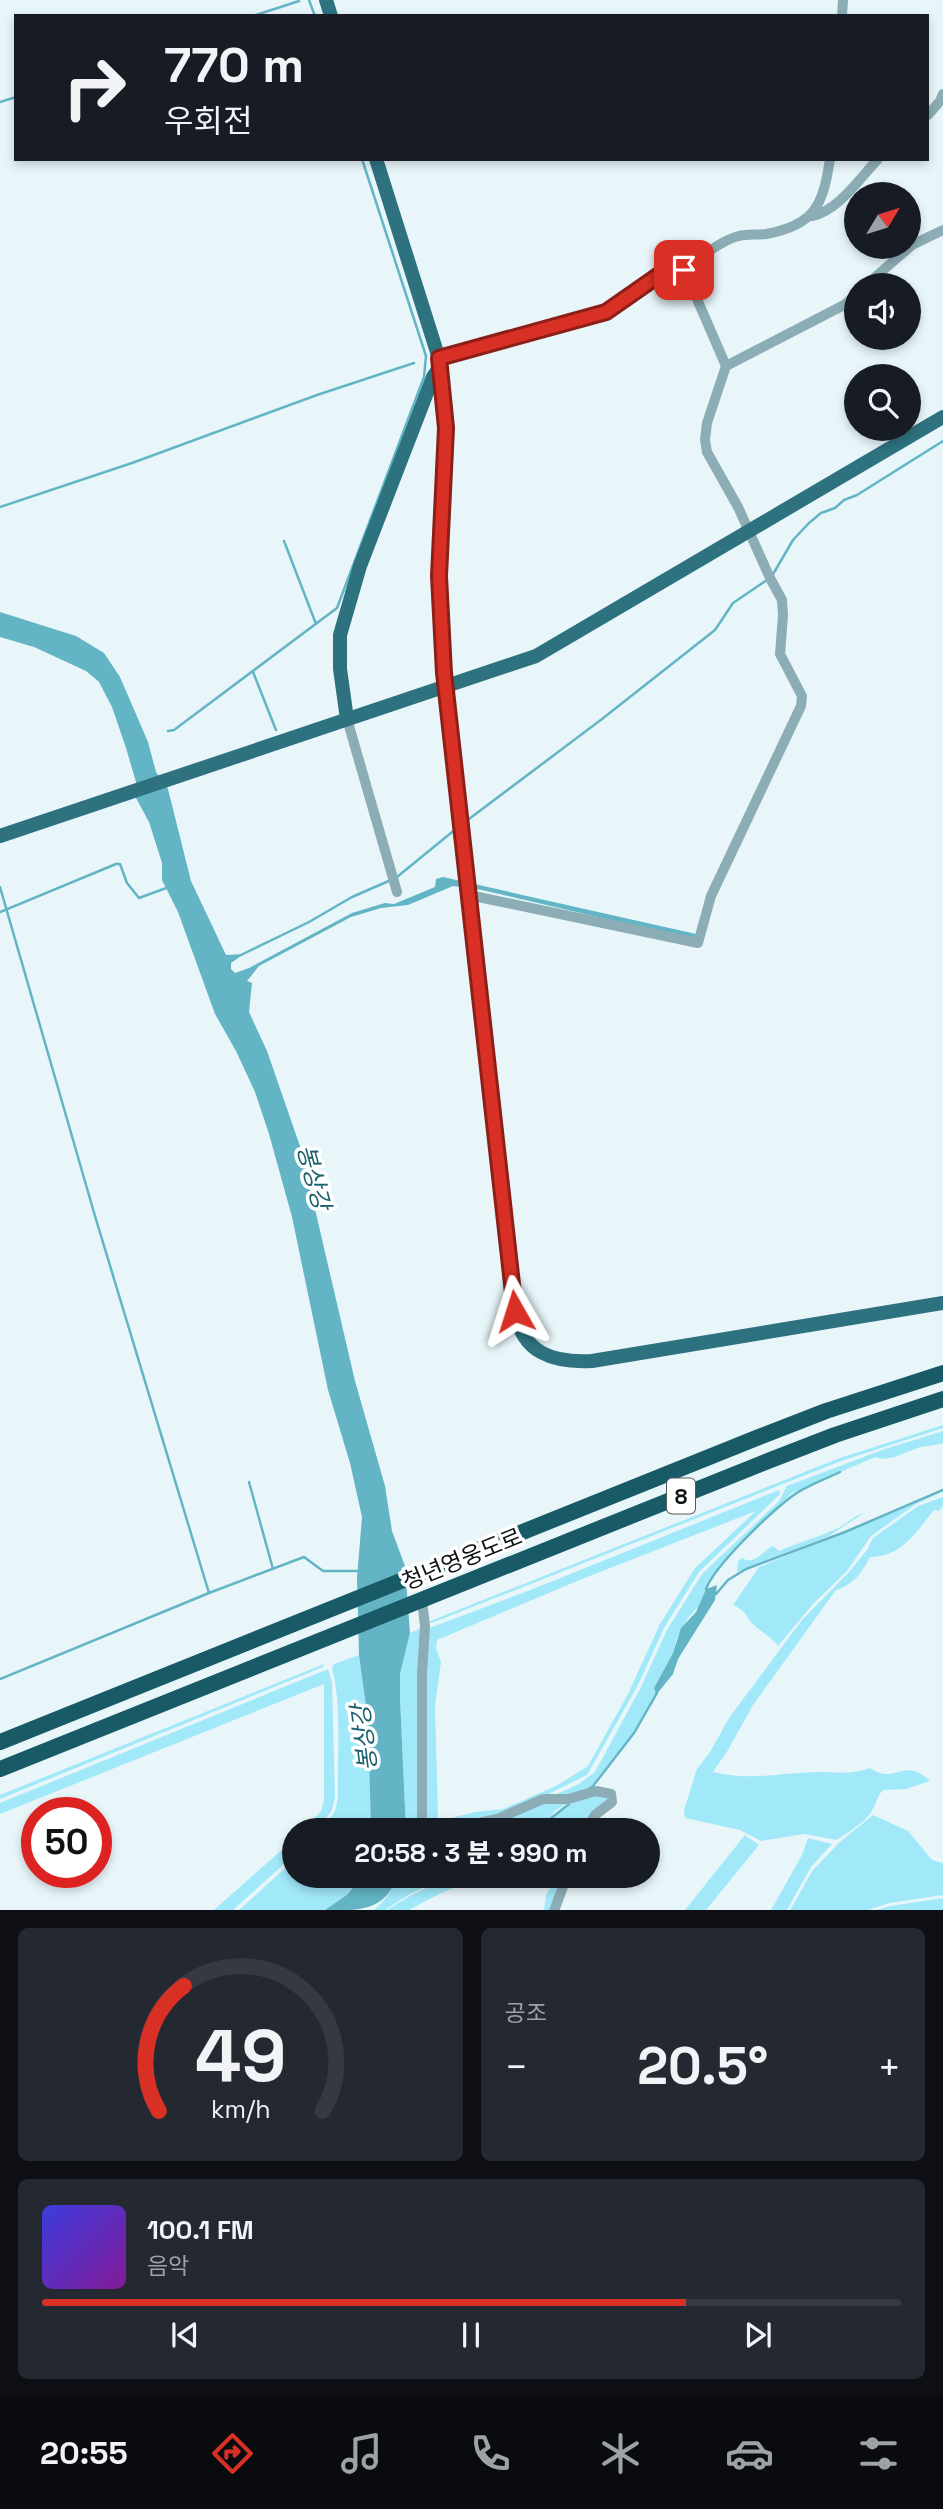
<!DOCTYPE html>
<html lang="ko">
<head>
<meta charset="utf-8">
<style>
	body { margin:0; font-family:"Space Grotesk","Noto Sans KR",sans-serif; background:#242831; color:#f1f3f6; height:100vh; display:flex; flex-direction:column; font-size:26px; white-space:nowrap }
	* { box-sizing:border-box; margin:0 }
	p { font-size:23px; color:#9ea1a6 }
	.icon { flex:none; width:38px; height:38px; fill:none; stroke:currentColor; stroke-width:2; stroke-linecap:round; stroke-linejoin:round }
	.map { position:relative; height:1910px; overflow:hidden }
	.side { display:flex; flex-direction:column; gap:18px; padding:18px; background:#0d0f14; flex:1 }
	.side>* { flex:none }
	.hud { position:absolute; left:14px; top:14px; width:915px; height:147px; border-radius:0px; box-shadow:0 4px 10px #0003; background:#171b24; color:#f1f3f6; overflow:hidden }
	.needle { width:46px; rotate:52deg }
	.fabs { position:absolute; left:844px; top:182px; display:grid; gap:14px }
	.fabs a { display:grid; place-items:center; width:77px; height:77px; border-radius:50%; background:#171b24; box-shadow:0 4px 10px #0003; font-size:35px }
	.speed { position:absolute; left:21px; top:1797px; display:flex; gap:14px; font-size:35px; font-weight:700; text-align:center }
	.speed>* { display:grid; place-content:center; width:91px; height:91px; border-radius:50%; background:#171b24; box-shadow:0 4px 10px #0003; line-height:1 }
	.speed .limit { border:10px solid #d22; background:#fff; color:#111 }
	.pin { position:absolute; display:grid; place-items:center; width:60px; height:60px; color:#fff; margin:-30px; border-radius:14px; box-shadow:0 4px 10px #0006 }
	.me { position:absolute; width:77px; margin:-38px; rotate:354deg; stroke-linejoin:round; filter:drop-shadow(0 0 5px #0008) }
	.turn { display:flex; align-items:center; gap:24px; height:147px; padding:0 35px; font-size:32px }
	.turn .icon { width:91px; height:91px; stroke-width:2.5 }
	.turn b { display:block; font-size:49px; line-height:60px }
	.big { font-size:52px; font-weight:800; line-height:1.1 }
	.side .card { flex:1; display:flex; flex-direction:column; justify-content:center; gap:10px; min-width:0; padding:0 24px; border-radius:10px; background:#242831 }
	.side .dial { align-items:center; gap:0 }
	.dial svg { height:182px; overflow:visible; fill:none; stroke:#363941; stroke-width:7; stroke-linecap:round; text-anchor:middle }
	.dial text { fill:#f1f3f6; stroke:none }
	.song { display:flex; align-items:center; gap:21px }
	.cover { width:84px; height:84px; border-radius:10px; background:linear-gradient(135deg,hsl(240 70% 55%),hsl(290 70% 35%)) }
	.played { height:7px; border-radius:4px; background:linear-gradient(90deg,#d93025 75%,#363941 75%) }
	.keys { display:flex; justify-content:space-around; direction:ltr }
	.heat { display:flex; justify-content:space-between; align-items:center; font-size:38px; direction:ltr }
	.side .tiles { flex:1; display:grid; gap:18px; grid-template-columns:1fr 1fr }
	.card:last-child { grid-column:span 2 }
	.trip { position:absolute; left:282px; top:1818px; width:378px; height:70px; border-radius:35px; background:#171b24; box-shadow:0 4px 10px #0003; font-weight:800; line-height:70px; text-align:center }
	.menu { display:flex; height:112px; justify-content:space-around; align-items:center; background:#090b0e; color:#9ea1a6 }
	.menu .icon { width:49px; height:49px }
	.menu .on { color:#d93025 }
	.menu b { font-size:32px; color:#f1f3f6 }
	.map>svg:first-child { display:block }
	.green { fill:#a1e9f9; fill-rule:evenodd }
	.water { fill:#63b5c6 }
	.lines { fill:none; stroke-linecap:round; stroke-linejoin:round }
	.stream { stroke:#63b5c6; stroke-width:2.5 }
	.minor { stroke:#8cadb5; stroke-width:10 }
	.major { stroke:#2e7280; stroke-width:14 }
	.highway { stroke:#195a67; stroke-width:16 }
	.major-bridge { stroke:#2e7280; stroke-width:14 }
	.route-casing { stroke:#8d1f18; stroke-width:18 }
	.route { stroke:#d93025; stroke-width:12 }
	.labels { text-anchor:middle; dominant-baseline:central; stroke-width:7; stroke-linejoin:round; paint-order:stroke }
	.shield { fill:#fff; stroke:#56595a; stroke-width:2 }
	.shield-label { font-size:21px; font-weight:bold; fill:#0d1213 }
	.street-label { font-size:23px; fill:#0d1213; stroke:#fff }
	.water-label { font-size:24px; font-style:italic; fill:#1e616e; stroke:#fff }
</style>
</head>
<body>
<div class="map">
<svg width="943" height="1911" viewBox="0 0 943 1911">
	<rect width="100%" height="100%" fill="#e8f6fa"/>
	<path class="green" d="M943,1425V1428L841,1461L432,1623L428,1622L840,1458Z
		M943,1431V1443C934,1446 929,1445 921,1447C906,1451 890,1463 875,1457L792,1493L732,1551L709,1580L699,1606L688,1618L677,1638L673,1653L654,1688L655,1695L633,1733L592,1785L580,1793L552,1796L577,1785L595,1772L641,1687L667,1630L702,1574L779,1501L787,1486L882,1450Z
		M779,1490L780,1494L776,1498L699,1572L664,1628L638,1685L587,1775L508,1814L443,1830L425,1828L427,1629L533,1589ZM756,1511L695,1568L660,1624L628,1694L588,1766L558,1785L503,1809L474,1812L440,1821L438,1818L435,1706L441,1662L436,1648L437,1640L582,1579Z
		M943,1492L916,1504L871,1536L847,1571L813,1604L778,1646C771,1637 763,1633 755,1626C745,1617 748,1612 733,1605L759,1567Z
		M943,1497V1506L939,1511L934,1510C916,1532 902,1557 870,1557C862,1572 854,1585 836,1590L753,1705L728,1750L713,1772C748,1781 781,1773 816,1772C836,1772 852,1775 870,1768C891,1782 897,1767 915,1771C921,1773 926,1777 930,1781L906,1789L883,1790C876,1797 876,1807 869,1815C862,1825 847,1832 837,1840L804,1834L761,1841L740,1830L685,1818L684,1810L697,1769L710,1752L729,1718L802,1620L849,1572L867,1550L873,1538L918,1506Z
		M864,1513L829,1536L737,1572L738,1561L742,1558C755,1566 762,1551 773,1546L779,1551C797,1543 816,1538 834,1530C845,1526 853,1516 864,1513Z
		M421,1628L423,1830H406L400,1698V1674L410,1633Z
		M359,1655L368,1721L371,1830H322L335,1811L338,1798C337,1759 342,1704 332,1668L334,1664Z
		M324,1664L323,1667L0,1799V1795Z
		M328,1669L332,1682L335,1797L332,1810L318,1830H304L321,1811L324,1800V1684L0,1814V1803Z
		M589,1795L609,1797C585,1824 580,1830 543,1830C549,1813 573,1800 589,1795Z
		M569,1802L556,1810L539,1830H457L542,1803Z
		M873,1815L908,1831L932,1860L943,1863V1895L890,1903L868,1910H790L813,1870L840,1842Z
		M745,1835L759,1845L706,1910H685Z
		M808,1838L832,1844L811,1867L787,1910H771L802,1855Z
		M294,1839V1855L233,1910H214Z
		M294,1860V1876H362L348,1894L325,1910L238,1911Z
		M397,1876H447L410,1894L385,1910L373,1911C384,1902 393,1890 397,1876Z
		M451,1876H483L441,1893L409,1910H387L410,1896Z
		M557,1876H566L553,1910L544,1911L546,1895Z
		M943,1898V1910H877L890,1906Z"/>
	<path class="water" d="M0,612L76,636L104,653L120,677L148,742L156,772L168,789L191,881L226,955L244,954L231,963V969L235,973L249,968L352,913L385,903L394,904L435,887L436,879L443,877L696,934V940L482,890L453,886L408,905L381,908L351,917L259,966L247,981L252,983L249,1012L267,1051L301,1149L355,1381L385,1486L392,1531L405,1566L410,1633L400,1674V1698L406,1830H371L368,1721L359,1655L357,1578L362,1517L350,1463L328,1390L292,1217L269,1134L255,1092L236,1051L215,1014L178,912L162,880V863L149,822L136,798V782L126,748L112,707L99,682L86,671L34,647L0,637Z
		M717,1585L715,1600L678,1659L673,1674L656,1695L654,1688L673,1653L681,1628L696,1612L706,1589Z
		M362,1876H397C386,1911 359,1911 325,1910L348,1894Z"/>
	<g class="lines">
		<path class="stream" d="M309,0L315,16
			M253,16L299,1
			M0,102L16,97
			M0,507L132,463L317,395L414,363
			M284,541L316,624
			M772,576L793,540L809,523L821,513L835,508L844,500L857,495L943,441
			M253,672L276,730
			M168,731L174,730L337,608L424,377L426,356L362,159
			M465,822L602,719L715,630L733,603L767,580
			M397,877L457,828
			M0,887L95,1216L209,1593
			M0,912L116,864H120L127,883L139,898L169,887
			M241,955L309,922L352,897L391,880
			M249,1482L273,1569
			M706,1589C715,1565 770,1513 791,1497C805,1486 824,1480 840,1472
			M716,1594L728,1580L746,1569L845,1532L943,1490
			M0,1679L209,1593L304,1557L323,1571H361
			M588,1789L593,1786L634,1733L657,1693
			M542,1830L545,1823L569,1804"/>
		<path class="minor" d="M842,16L843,0
			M928,115L940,101L943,94
			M812,216C838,211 860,178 878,159
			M684,269C701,258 719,241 739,236C748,234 757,235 766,234C816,225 823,204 830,159
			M866,285L912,245L943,230
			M439,357L606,311L663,270L678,265L684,269L726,366
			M347,719L397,892
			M469,895L698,943L711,896L801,706L802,696L780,654L783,615L782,600L770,578L738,507L707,452L705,440L707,423L726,366L844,305L856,295
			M422,1600L425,1626L422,1674V1824L425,1830
			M447,1830L497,1819L543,1799H568L596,1791L611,1794L612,1802L595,1815L586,1830
			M554,1911L567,1876"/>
		<path class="major" d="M326,0L331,16
			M376,159L441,365L446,427L439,576L444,673
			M447,701L515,1311C522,1353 553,1363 592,1361L943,1303
			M347,719L340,669V635L360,566L433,377L441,365
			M0,836L536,656L943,417"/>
		<path class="highway" d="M0,1742L759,1437L826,1411L943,1373
			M0,1769L768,1461L835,1435L943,1399"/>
		<path class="major-bridge" d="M444,673L447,701"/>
	</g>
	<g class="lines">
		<g class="route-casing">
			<path id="route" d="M515,1311L444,673L439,576L446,428L439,358L606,312L672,266L678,265L684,270"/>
		</g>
		<use href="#route" class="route"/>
	</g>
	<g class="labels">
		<rect class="shield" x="667" y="1478.5" width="28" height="35" rx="5"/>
		<g class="shield-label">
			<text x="681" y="1496">8</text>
		</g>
		<g class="street-label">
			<text transform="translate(462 1559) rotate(-22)">청년영웅도로</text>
		</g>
		<g class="water-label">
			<text transform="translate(314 1177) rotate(75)">봉상강</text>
			<text transform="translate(364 1738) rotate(-97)">봉상강</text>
		</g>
	</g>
</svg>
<div class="fabs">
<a><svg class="needle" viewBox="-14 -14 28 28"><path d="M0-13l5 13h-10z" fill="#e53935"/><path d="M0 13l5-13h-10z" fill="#9ea1a6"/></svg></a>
<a><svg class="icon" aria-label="sound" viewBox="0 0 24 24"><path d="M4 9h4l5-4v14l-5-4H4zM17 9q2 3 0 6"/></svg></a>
<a><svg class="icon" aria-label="search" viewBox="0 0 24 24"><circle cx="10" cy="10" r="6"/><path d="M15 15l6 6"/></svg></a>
</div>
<div class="speed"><div class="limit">50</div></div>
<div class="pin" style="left:684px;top:270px;background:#d93025"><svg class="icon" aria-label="arrive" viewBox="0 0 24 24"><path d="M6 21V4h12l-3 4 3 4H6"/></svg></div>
<svg class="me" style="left:515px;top:1311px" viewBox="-20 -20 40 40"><path d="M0-17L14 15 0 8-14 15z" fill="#d93025" stroke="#fff" stroke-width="4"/></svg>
<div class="trip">20:58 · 3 분 · 990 m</div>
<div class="hud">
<div class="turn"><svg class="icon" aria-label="right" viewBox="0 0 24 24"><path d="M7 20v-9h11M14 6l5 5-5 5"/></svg><div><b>770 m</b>우회전</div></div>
</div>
</div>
<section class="side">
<div class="tiles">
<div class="card dial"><svg viewBox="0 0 100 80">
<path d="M14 69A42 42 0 1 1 86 69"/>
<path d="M14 69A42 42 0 0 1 25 14" stroke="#d93025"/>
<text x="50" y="56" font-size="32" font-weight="700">49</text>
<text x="50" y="72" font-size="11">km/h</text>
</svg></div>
<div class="card"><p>공조</p>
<div class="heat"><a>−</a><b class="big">20.5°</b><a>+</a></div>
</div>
<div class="card">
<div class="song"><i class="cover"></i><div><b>100.1 FM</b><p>음악</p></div></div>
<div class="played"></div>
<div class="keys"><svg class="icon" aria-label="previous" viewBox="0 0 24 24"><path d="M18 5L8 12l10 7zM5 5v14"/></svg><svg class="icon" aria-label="pause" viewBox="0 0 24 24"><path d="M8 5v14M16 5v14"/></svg><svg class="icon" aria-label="next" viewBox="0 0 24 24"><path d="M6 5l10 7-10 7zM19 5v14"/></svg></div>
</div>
</div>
</section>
<nav class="menu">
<b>20:55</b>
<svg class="icon on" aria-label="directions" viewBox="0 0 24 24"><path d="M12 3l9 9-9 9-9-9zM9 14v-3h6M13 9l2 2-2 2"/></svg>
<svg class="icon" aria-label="music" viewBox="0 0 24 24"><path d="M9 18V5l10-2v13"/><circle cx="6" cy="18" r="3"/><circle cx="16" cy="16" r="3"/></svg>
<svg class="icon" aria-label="phone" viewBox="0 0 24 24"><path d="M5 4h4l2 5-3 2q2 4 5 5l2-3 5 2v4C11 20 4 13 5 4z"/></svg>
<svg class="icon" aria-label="climate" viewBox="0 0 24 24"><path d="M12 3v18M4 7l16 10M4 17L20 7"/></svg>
<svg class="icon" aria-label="car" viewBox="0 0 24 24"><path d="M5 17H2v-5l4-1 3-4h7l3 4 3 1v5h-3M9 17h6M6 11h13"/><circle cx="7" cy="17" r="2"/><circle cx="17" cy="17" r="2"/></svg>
<svg class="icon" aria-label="filters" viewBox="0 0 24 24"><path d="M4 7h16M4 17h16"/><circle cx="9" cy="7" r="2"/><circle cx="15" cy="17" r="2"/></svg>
</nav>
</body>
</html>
